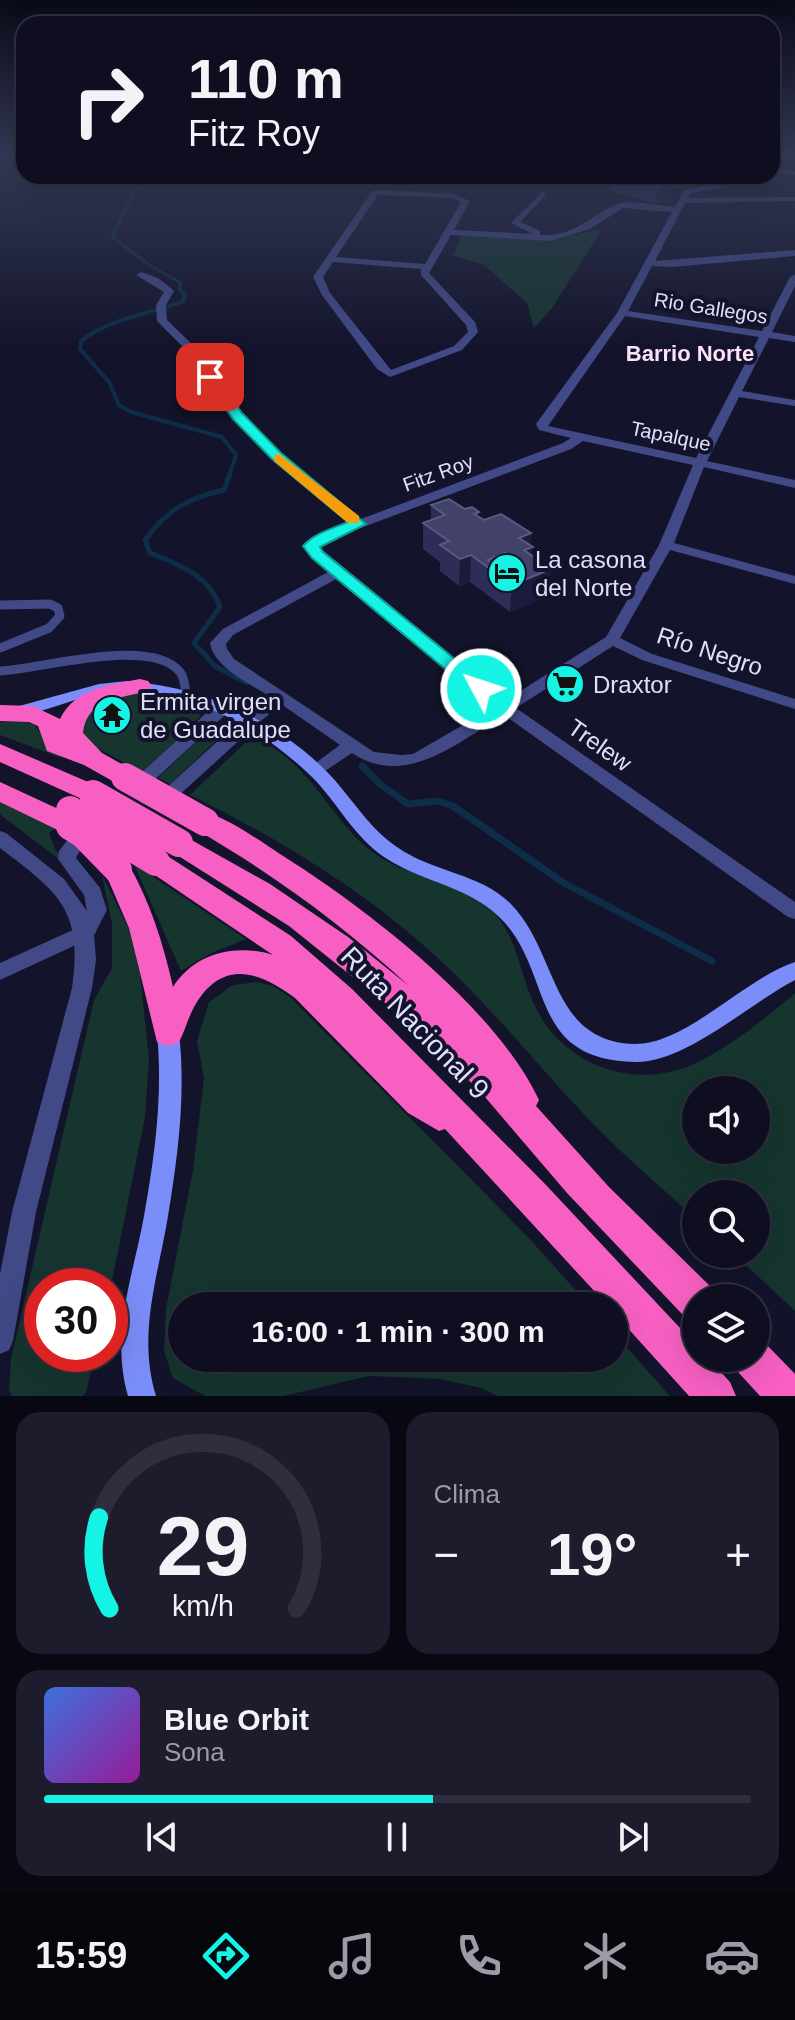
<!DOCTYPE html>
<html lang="es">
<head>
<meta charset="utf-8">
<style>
	body { margin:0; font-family:Arial,sans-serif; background:#1c1c2d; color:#f1f3f6; height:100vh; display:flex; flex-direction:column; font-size:30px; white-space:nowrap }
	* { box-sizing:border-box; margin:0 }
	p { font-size:26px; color:#9b9ca5 }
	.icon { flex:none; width:44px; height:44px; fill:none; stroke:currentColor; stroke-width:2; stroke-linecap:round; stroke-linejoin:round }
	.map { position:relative; height:1396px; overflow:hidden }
	.side { display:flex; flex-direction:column; gap:16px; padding:16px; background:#080812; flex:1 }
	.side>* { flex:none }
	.hud { position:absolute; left:16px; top:16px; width:764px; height:168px; border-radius:24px; box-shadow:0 8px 32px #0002,0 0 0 2px #2e2e3e; background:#0e0e20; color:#f1f3f6; overflow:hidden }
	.tools { position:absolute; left:682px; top:1076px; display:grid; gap:16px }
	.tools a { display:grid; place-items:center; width:88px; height:88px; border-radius:50%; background:#0e0e20; box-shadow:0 8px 32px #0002,0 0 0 2px #2e2e3e; font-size:40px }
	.speed { position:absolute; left:24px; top:1268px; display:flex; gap:16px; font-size:40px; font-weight:700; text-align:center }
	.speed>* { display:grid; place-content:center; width:104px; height:104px; border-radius:50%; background:#0e0e20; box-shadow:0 8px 32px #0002,0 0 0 2px #2e2e3e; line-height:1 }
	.speed .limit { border:12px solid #d22; background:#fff; color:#111 }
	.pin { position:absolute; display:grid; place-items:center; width:68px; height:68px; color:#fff; margin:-34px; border-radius:16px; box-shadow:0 4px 12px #0006 }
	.me { position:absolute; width:88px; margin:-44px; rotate:310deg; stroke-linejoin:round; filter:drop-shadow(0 0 6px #0008) }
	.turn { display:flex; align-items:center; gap:28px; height:168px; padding:0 40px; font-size:36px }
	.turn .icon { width:104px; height:104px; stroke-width:2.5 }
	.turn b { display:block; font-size:56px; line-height:68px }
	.big { font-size:60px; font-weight:800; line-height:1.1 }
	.side .widget { flex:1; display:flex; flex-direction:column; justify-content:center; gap:12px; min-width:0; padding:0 28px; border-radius:24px; background:#1c1c2d }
	.side .dial { align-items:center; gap:0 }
	.dial svg { height:208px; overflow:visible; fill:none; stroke:#2e2e3e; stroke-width:7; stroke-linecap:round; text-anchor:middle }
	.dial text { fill:#f1f3f6; stroke:none }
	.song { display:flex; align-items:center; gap:24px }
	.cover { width:96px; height:96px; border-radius:12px; background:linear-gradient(135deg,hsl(220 70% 55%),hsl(300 70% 35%)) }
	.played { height:8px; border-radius:4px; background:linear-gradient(90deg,#15f3e4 55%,#2e2e3e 55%) }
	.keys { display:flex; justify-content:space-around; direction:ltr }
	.heat { display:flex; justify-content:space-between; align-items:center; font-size:44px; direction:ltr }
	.side .tiles { flex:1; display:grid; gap:16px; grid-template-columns:1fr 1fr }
	.widget:last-child { grid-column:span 2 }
	.trip { position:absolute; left:168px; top:1292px; width:460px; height:80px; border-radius:40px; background:#0e0e20; box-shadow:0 8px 32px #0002,0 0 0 2px #2e2e3e; font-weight:800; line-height:80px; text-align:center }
	.menu { display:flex; height:128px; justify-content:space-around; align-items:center; background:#06060d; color:#9b9ca5 }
	.menu .icon { width:56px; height:56px }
	.menu .current { color:#15f3e4 }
	.menu b { font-size:36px; color:#f1f3f6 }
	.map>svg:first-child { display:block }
	.green { fill:#16352f; fill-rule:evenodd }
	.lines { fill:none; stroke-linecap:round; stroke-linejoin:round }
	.stream-far3 { stroke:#0e2d49; stroke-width:3 }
	.stream-far2 { stroke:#0e2d49; stroke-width:4 }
	.stream-far1 { stroke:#0e2d49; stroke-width:5 }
	.stream { stroke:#0e2d49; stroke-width:7 }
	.service { stroke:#414a87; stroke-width:9 }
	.minor { fill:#414a87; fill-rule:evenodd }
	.tertiary { fill:#414a87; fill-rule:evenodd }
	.secondary { fill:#7b8df8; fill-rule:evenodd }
	.motorway { fill:#f760c2; fill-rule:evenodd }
	.motorway-bridge { stroke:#f760c2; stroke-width:28 }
	.wall { fill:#2e2d57 }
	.shaded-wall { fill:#1b1b3e }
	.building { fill:#414169; stroke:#5a5a80; stroke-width:2; fill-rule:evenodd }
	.route { fill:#15f3e4; stroke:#0e9e94; stroke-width:2 }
	.slow { fill:#f59e0b }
	.labels { text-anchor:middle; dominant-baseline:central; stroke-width:8; stroke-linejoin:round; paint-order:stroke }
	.far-street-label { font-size:20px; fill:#dfe0fd; stroke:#13132b }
	.far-neighbourhood-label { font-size:22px; font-weight:bold; fill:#fde1f8; stroke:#13132b }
	.poi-label { font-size:24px; fill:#dfe0fd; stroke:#13132b; text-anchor:start }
	.street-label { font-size:24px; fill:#dfe0fd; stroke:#13132b }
	.near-street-label { font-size:28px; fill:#dfe0fd; stroke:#13132b }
</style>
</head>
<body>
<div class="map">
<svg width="795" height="1396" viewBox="0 0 795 1396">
	<rect width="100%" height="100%" fill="#13132b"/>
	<path class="green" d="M602,229L552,308L534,328L527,303L483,264L453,256L463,233C519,239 547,242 602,229Z
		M132,693C156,693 184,699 201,716L143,772L83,741L75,718L93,704Z
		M23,721L35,725L46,743L64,759L0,735V722Z
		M216,732L218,739L170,784L158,778L206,733Z
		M262,742C313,765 335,828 378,856C414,880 466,881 496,915C520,943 521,983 539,1014C570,1069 640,1090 696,1063C731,1046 766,1018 795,993V1311L734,1254H756V1194H696V1219C666,1192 635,1165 606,1137C546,1077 494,1008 430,951C360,888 274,836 190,795L245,743ZM696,1090H756V1150H696Z
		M0,801L58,826L49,833L55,849L64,858L60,860L6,819L0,814Z
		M134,864L246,939L209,954L181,971Z
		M102,875L130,931L140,974L149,1059L145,1117L110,1291V1286H42V1354H95L86,1392L83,1396H12L9,1389L11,1359L94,1000L112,968V924Z
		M257,982L273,986L290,997L526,1235L590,1306H182V1358H614V1333L670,1396H498L481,1388L440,1379L369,1376L283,1396H205L173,1378L164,1351L166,1309L193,1170L204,1078L197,1041L209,1002L233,985Z"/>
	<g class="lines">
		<path class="stream-far3" d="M148,176L133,195L112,237L151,266L181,283L179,288L185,296"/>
		<path class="stream-far2" d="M185,294L184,301C149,315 111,317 81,341L80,349L109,382L119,405L131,412L222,437L236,455L229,476"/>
		<path class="stream-far1" d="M230,474L224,490C188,498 167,510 145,540L150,553C179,565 209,575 220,607L194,643L215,666L247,683"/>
		<path class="stream" d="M362,766L381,785L408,804L437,801L453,806L564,883L712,961"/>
		<path class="service" d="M0,605L50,604L58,608L60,616L49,628L0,648
			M0,671C42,669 151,636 180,672C185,678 185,688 186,696"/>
		<path class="minor" d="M772,168L795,171V175L772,172Z
			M726,176H734L725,186L690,194L688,198L795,197V201L685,203L655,261L795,250V256L672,267L652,266L628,311L762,331L790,277L795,274V286L772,332L795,336V342L769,338L742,391L795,400V406L739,397L707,461L795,480V488L704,467L674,543L795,576V584L670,550L620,638L652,654L795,699V709L642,660L613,646L516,708L795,902V919L788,917L504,715C458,742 405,789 352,753L316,777L310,775L307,771L310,767L340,745L281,704L255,726H243L241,722L243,718L270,697C251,684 214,668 210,643L223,629L330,571L313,558L304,546L316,535L349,523L273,459L234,418L190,354L157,321L156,305L164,292L136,275L141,272L158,278L172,289L174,291L166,305L167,320L198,350L242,414L281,453L361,519L563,443L571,438L539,430L536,424L617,313L672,212L623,208L590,229L550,241L451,235L429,273L475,322L478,332L462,350L390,377L377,369L322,295L313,277L372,191L383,190L454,194L470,201L454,230L533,234L511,223L543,191L546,195L520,222L540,231V235C575,237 589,216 617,204C628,199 661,206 675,207L684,190L719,182ZM378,195L453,198L461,202L425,264L336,257ZM333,262L421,269V275L466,325L468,332L454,346L391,370L330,293L323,277ZM625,316L759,337L696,458L548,426ZM583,441L693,465L659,545L606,637L506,700L319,547L326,541L571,449ZM338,578L494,707L413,754L401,755L374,752L234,659L227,649L226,644L233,635Z
			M86,924L93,927L96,932L93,937L0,980V963Z"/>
		<path class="tertiary" d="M221,704L227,705L229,709L227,713L150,784H138L135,780L138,776L215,705Z
			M249,717L255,718L257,722L255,726L176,798H164L161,794L164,790L243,718Z
			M0,831L6,833L64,879L87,911L84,895L58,859L59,851L69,838H81L84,843L76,858L100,888L107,910L94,935L96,960L92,988L36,1212L13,1341L9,1350L0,1354V1274L12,1212L72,988C83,909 59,893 0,848Z"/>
		<path class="secondary" d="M127,681C204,687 278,720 331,776C353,800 370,829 397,847C432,872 479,873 510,903C559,952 549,1041 634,1044C686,1045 745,978 795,962V980C750,1003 686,1063 635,1062C530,1060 553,978 505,923C473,886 424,884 384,857C354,837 337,802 312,777C258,724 177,681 99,694C72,699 46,711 18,717L10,712L12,708L99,684Z
			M168,1024L176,1027L179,1033C186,1094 178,1155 168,1216C158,1277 137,1334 156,1396H128C110,1333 133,1277 144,1216C155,1155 163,1094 157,1033L160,1027Z"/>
		<path class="motorway" d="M140,679L148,681L152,686L148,691C122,698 86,699 83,733L102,753L134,771L138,777L134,783L125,786L116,783L84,765L47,751L38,726L29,722L0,721V705L33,706L60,719C75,688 110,685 140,679Z
			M0,744L102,788L106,794L102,800L93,803L84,800L0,762Z
			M0,782L80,819L84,826L80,833L70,836L0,802Z
			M205,812C231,820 257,839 280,854C366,908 495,1007 539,1100L536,1106L609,1187L710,1286L714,1298H696V1319L682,1314L567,1193L479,1090L399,1014L289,926L169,850L165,843L169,836L179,833L270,884L348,937L409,986C343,925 273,874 195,829L192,822L195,815Z
			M156,852L166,855L291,936L352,989L546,1185L696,1345V1358H708L730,1382L736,1396H689L614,1313V1306H608L445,1129L439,1131L408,1113L295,998C258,970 221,959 194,1007C188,1018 185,1031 179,1042L168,1046L157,1042L129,928L104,870L108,863L118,860L128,863C150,902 163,942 173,987C194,953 236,943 273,955L146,869L142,862L146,855Z
			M756,1340L766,1344L795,1374V1396H760L738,1372L732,1358H756Z"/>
		<path class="motorway-bridge" d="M125,777L205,822
			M93,794L179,843
			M70,810L156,862
			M70,826L83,834L118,870"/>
	</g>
	<path class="wall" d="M611,176H655L661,178V176H692L680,188H671L670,200L656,204L610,191Z
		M431,505L479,512L478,517L484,520L531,533L530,545L532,556L548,596L510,612L470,582L459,586L440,571V562L423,549V523L431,520Z"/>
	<path class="shaded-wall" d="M682,176H692L680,188Z
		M672,181L670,200L656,204L658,186Z
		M531,533L529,548L533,547L530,573L523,562L517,564L519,538Z
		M505,553L503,579L488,560Z
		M471,555L470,582L459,586L460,559Z
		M551,569L548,596L510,612L512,585Z"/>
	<path class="building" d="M625,176H655L672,181L658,186Z
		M449,499L465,509L472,507L479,512L474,514L484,520L501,514L531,533L519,538L533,547L524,550L551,569L512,585L471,555L460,559L440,545L449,541L423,523L445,515L431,505ZM505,553L521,565L505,572L488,560Z"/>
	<linearGradient id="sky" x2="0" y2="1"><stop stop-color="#0a0a18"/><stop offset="0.44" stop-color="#333955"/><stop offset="1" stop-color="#333955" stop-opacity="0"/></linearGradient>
	<rect width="795" height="352" fill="url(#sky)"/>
	<path class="route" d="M206,374H215L242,413L281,453L366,524L320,547L323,552L487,685L490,689L487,693H474L312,558L303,546C315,533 331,529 348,522L272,459L233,419L204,377Z"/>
	<path class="slow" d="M279,454L359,516V523H348L274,461V455Z"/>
	<defs>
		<g id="hotel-disc" transform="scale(2)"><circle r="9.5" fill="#15f3e4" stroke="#13132b"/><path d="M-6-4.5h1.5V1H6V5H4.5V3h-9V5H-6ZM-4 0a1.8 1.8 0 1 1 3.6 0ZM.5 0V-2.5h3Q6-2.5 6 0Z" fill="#111"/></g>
		<g id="supermarket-disc" transform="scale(2)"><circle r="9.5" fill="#15f3e4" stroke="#13132b"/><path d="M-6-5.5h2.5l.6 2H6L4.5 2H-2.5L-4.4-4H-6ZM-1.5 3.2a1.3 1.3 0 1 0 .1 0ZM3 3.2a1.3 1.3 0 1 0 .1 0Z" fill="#111"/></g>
		<g id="temple-disc" transform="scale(2)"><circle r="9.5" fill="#15f3e4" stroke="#13132b"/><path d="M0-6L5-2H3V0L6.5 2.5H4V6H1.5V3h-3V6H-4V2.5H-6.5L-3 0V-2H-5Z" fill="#111"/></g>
	</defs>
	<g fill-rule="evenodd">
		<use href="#hotel-disc" x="507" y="573"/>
		<use href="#supermarket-disc" x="565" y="684"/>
		<use href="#temple-disc" x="112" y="715"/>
	</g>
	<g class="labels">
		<g class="far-street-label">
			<text transform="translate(711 308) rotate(9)">Rio Gallegos</text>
			<text transform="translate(671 436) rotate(12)">Tapalque</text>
			<text transform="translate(438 473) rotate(-20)">Fitz Roy</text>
		</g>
		<g class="far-neighbourhood-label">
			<text x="690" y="353">Barrio Norte</text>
		</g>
		<g class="poi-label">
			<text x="535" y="559">La casona<tspan x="535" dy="28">del Norte</tspan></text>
			<text x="593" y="684">Draxtor</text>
			<text x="140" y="701">Ermita virgen<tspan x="140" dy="28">de Guadalupe</tspan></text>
		</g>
		<g class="street-label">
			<text transform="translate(710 651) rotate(18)">Río Negro</text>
			<text transform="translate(600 745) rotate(35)">Trelew</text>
		</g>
		<g class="near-street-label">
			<text transform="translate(415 1023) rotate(46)">Ruta Nacional 9</text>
		</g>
	</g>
</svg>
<div class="tools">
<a><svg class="icon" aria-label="sound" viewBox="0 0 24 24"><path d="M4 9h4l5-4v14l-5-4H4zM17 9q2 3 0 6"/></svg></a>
<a><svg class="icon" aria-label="search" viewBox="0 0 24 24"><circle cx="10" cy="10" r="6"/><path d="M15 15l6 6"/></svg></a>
<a><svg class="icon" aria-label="layers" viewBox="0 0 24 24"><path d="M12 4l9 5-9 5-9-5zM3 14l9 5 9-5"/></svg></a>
</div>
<div class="speed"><div class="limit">30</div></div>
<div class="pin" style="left:210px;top:377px;background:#d93025"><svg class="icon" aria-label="arrive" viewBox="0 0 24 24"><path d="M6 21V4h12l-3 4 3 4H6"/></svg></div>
<svg class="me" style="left:481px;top:689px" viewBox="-20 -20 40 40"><circle r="17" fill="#15f3e4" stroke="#fff" stroke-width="3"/><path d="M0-11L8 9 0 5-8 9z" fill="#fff"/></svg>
<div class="trip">16:00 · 1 min · 300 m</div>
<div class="hud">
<div class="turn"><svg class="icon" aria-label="right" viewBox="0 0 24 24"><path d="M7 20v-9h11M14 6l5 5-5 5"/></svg><div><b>110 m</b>Fitz Roy</div></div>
</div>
</div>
<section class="side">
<div class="tiles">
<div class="widget dial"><svg viewBox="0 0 100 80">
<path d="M14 69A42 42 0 1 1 86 69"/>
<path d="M14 69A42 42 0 0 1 10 34" stroke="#15f3e4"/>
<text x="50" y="56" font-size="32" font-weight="700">29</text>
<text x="50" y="72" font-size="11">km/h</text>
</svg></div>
<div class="widget"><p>Clima</p>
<div class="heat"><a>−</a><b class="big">19°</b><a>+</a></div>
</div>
<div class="widget">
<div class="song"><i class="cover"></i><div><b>Blue Orbit</b><p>Sona</p></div></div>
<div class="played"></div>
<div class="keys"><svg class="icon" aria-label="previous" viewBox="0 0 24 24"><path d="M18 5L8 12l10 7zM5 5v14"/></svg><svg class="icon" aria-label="pause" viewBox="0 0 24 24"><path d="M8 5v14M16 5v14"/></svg><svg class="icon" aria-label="next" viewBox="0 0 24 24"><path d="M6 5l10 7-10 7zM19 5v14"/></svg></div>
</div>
</div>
</section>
<nav class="menu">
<b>15:59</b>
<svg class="icon current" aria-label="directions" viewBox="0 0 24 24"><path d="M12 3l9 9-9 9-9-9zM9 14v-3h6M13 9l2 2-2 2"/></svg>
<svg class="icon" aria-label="music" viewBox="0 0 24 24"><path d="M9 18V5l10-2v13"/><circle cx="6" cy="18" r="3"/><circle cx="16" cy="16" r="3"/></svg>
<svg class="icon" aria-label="phone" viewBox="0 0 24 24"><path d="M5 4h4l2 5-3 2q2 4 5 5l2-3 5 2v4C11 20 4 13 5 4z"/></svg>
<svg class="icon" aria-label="climate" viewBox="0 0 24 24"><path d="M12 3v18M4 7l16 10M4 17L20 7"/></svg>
<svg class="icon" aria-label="car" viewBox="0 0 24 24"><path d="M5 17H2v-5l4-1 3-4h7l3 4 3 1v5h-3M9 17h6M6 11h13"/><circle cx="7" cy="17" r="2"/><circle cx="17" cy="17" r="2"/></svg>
</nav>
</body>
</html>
